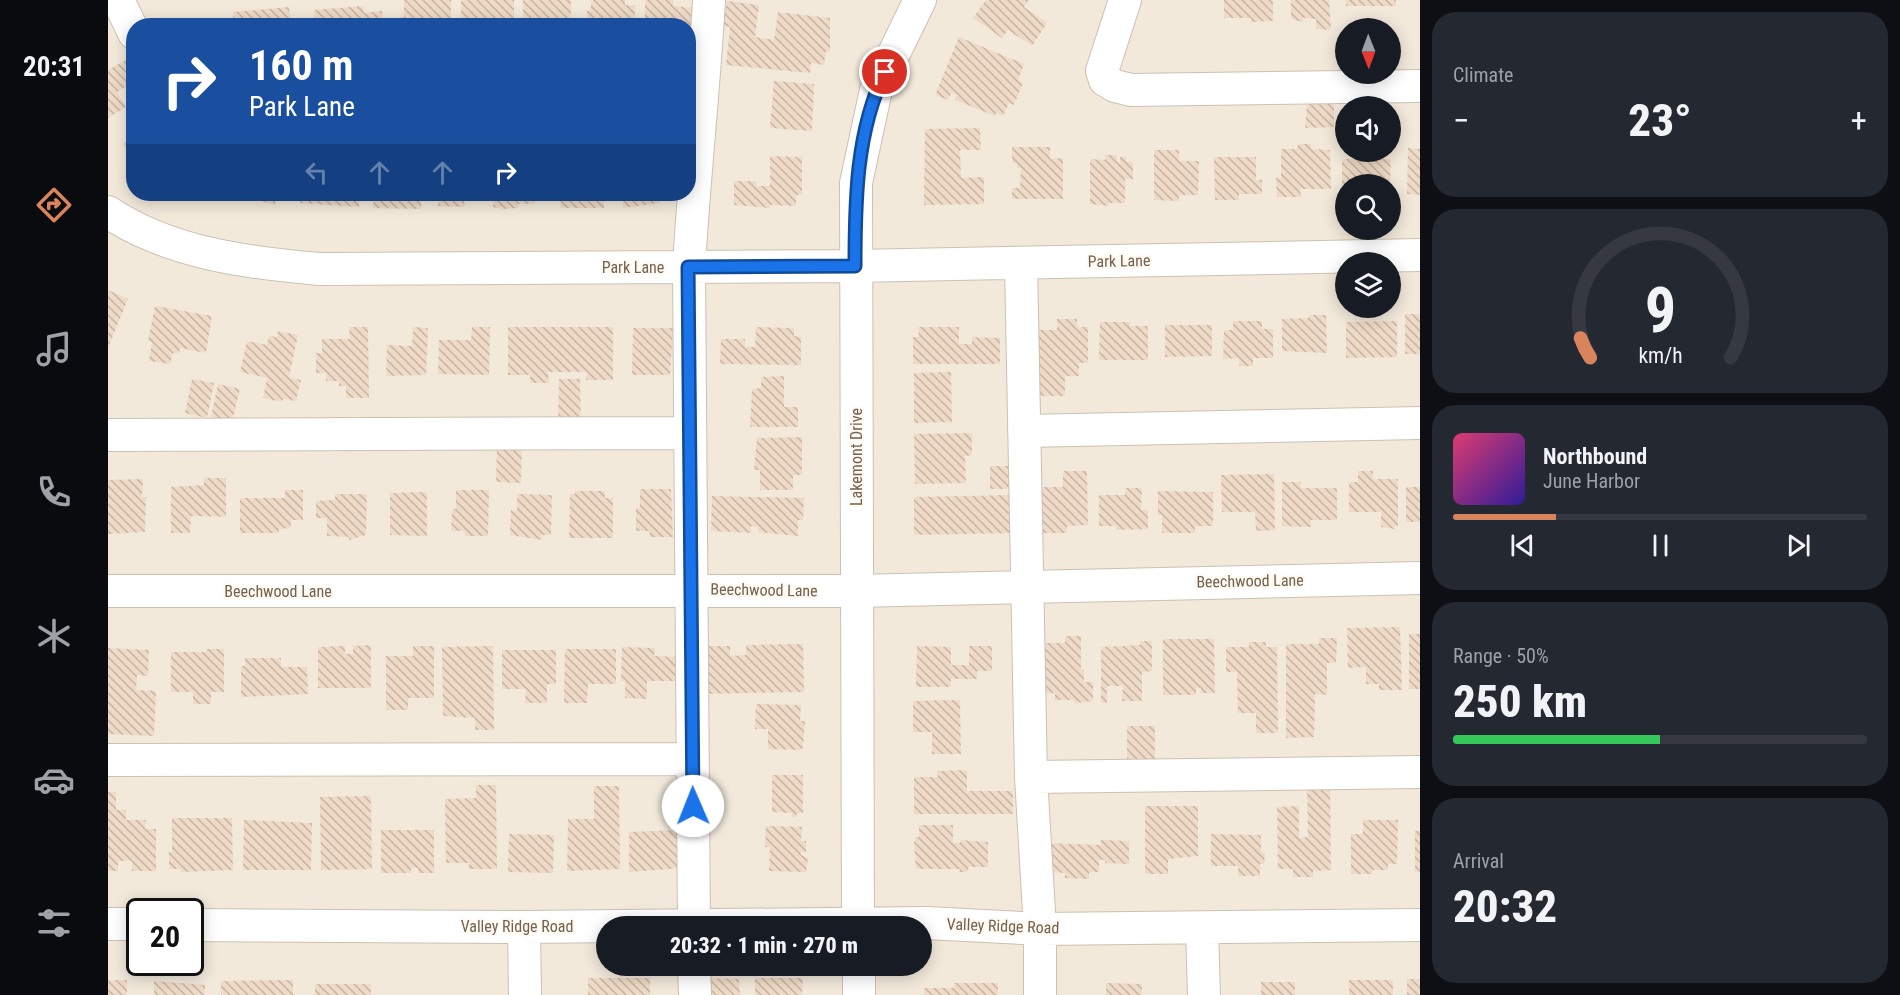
<!DOCTYPE html>
<html lang="en">
<head>
<meta charset="utf-8">
<style>
	body { margin:0; font-family:"Roboto Condensed",sans-serif; background:#242831; color:#f1f3f6; height:100vh; display:flex; flex-direction:column; font-size:22px; white-space:nowrap }
	* { box-sizing:border-box; margin:0 }
	p { font-size:20px; color:#9ea1a6 }
	.icon { flex:none; width:33px; height:33px; fill:none; stroke:currentColor; stroke-width:2; stroke-linecap:round; stroke-linejoin:round }
	.map { position:relative; flex:1; overflow:hidden }
	.sheet { display:flex; flex-direction:column; gap:12px; padding:12px; background:#0d0f14; width:480px }
	.sheet>* { flex:none }
	.hud { position:absolute; left:18px; top:18px; width:570px; height:183px; border-radius:24px; box-shadow:0 3px 15px #0003; background:#1a4fa0; color:#fff; overflow:hidden }
	.needle { width:39px; rotate:179deg }
	.fabs { position:absolute; left:1227px; top:18px; display:grid; gap:12px }
	.fabs a { display:grid; place-items:center; width:66px; height:66px; border-radius:50%; background:#171b24; box-shadow:0 3px 15px #0003; font-size:30px }
	.speed { position:absolute; left:18px; top:898px; display:flex; gap:12px; font-size:30px; font-weight:700; text-align:center }
	.speed>* { display:grid; place-content:center; width:78px; height:78px; border-radius:50%; background:#171b24; box-shadow:0 3px 15px #0003; line-height:1 }
	.speed .limit { border:3px solid #111; border-radius:9px; background:#fff; color:#111 }
	.pin { position:absolute; display:grid; place-items:center; width:51px; height:51px; color:#fff; margin:-26px; border:3px solid #fff; border-radius:50%; box-shadow:0 2px 6px #0007 }
	.me { position:absolute; width:66px; margin:-33px; rotate:359deg; stroke-linejoin:round; filter:drop-shadow(0 0 4px #0008) }
	.turn { display:flex; align-items:center; gap:21px; height:126px; padding:0 24px; font-size:27px }
	.turn .icon { width:78px; height:78px; stroke-width:2.5 }
	.turn b { display:block; font-size:42px; line-height:51px }
	.lanes { display:flex; align-items:center; height:57px; padding:0 24px; background:#0003; justify-content:center; gap:30px; direction:ltr }
	.lanes .off { opacity:.35 }
	.big { font-size:45px; font-weight:800; line-height:1.1 }
	.sheet .widget { flex:1; display:flex; flex-direction:column; justify-content:center; gap:9px; min-width:0; padding:0 21px; border-radius:24px; background:#242831 }
	.sheet .dial { align-items:center; gap:0 }
	.dial svg { height:156px; overflow:visible; fill:none; stroke:#363941; stroke-width:7; stroke-linecap:round; text-anchor:middle }
	.dial text { fill:#f1f3f6; stroke:none }
	.song { display:flex; align-items:center; gap:18px }
	.cover { width:72px; height:72px; border-radius:9px; background:linear-gradient(135deg,hsl(340 70% 55%),hsl(250 70% 35%)) }
	.played { height:6px; border-radius:3px; background:linear-gradient(90deg,#d9845d 25%,#363941 25%) }
	.keys { display:flex; justify-content:space-around; direction:ltr }
	.heat { display:flex; justify-content:space-between; align-items:center; font-size:33px; direction:ltr }
	.charge { height:9px; border-radius:4px; background:linear-gradient(90deg,#34c759 50%,#363941 0) }
	.trip { position:absolute; left:488px; top:916px; width:336px; height:60px; border-radius:30px; background:#171b24; box-shadow:0 3px 15px #0003; font-weight:800; line-height:60px; text-align:center }
	main { display:flex; flex:1; min-height:0 }
	.dock { display:flex; flex-direction:column; width:108px; justify-content:space-around; align-items:center; background:#090b0e; color:#9ea1a6 }
	.dock .icon { width:42px; height:42px }
	.dock .selected { color:#d9845d }
	.dock b { font-size:27px; color:#f1f3f6 }
	.map>svg:first-child { display:block }
	.residential { fill:#f2e9db; fill-rule:evenodd }
	.building { fill:url(#building-back-hatch) }
	.lines { fill:none; stroke-linecap:round; stroke-linejoin:round }
	.minor-casing { stroke:#cdc0b2; stroke-width:34 }
	.minor { stroke:#fff; stroke-width:32 }
	.route-casing { stroke:#114b97; stroke-width:15 }
	.route { stroke:#1a73e8; stroke-width:10 }
	.labels { text-anchor:middle; dominant-baseline:central; stroke-width:4.5; stroke-linejoin:round; paint-order:stroke }
	.street-label { font-size:16px; fill:#756150; stroke:#fefaf2 }
</style>
</head>
<body>
<main>
<nav class="dock">
<b>20:31</b>
<svg class="icon selected" aria-label="directions" viewBox="0 0 24 24"><path d="M12 3l9 9-9 9-9-9zM9 14v-3h6M13 9l2 2-2 2"/></svg>
<svg class="icon" aria-label="music" viewBox="0 0 24 24"><path d="M9 18V5l10-2v13"/><circle cx="6" cy="18" r="3"/><circle cx="16" cy="16" r="3"/></svg>
<svg class="icon" aria-label="phone" viewBox="0 0 24 24"><path d="M5 4h4l2 5-3 2q2 4 5 5l2-3 5 2v4C11 20 4 13 5 4z"/></svg>
<svg class="icon" aria-label="climate" viewBox="0 0 24 24"><path d="M12 3v18M4 7l16 10M4 17L20 7"/></svg>
<svg class="icon" aria-label="car" viewBox="0 0 24 24"><path d="M5 17H2v-5l4-1 3-4h7l3 4 3 1v5h-3M9 17h6M6 11h13"/><circle cx="7" cy="17" r="2"/><circle cx="17" cy="17" r="2"/></svg>
<svg class="icon" aria-label="filters" viewBox="0 0 24 24"><path d="M4 7h16M4 17h16"/><circle cx="9" cy="7" r="2"/><circle cx="15" cy="17" r="2"/></svg>
</nav>
<div class="map">
<svg width="1312" height="995" viewBox="0 0 1312 995">
	<defs>
		<pattern id="building-back-hatch" width="6" height="6" patternUnits="userSpaceOnUse" patternTransform="scale(1.5)"><rect width="6" height="6" fill="#eedac6"/><path d="M-1 5l2 2M0 0l6 6M5-1l2 2" fill="none" stroke="#c5b4a3"/></pattern>
	</defs>
	<rect width="100%" height="100%" fill="#fbf7ec"/>
	<path class="residential" d="M0,0H1312V995H0ZM26,26H580V194H26ZM1238,28H1282V74H1238ZM1238,106H1282V152H1238ZM1238,184H1282V230H1238ZM1238,262H1282V308H1238ZM32,912H82V963H32ZM498,927H813V966H498Z"/>
	<path class="building" d="M296,0H343V26H292V17H296Z
		M353,0H406V26H353Z
		M415,0H463V26H415Z
		M483,0H517V5H527V26H479V11H483Z
		M537,0H565V6L588,8V38H580V26H537Z
		M878,0H921L916,7L939,23L924,46L900,30L894,38L865,18Z
		M1116,0H1165V21L1143,22V18H1116Z
		M1183,0H1221L1223,30L1208,29V19L1195,18V22L1183,19Z
		M1238,0H1288V6H1238Z
		M619,1L651,5L647,37L666,40L670,12L722,18V52L718,51L716,65L703,63L702,73L618,65L622,27L615,26Z
		M255,6L256,13L274,11L275,26H201V22L207,21L206,10Z
		M181,7L183,26H110L125,22V12Z
		M851,37L916,64L910,80L915,83L906,105L901,103L895,116L888,113L887,116L847,100L849,95L843,93L840,100L827,95Z
		M21,58L26,65V82L9,92L18,107L0,118V70Z
		M666,81L706,84L704,131L662,128Z
		M1200,92H1226V127L1197,128Z
		M26,128V152L15,146Z
		M872,128L873,150H852L853,178L876,177V204L816,205L817,129Z
		M1190,144H1203V149L1222,150L1223,189H1192L1193,197H1169L1168,178H1173V149H1189Z
		M904,147H942V159L955,158V199H904V188H912L913,168H909V163H904Z
		M1300,148L1312,149V195L1299,194Z
		M1046,150H1071V161H1091L1090,195H1071V201L1046,200Z
		M997,155H1009V162H1012V157H1018V162H1025V179H1017V203H1001V206L982,204V159L997,160Z
		M662,156L694,157V195H688V206L662,205V208L626,205V181H648V186H662Z
		M1106,157H1148V180H1154V194H1131V200H1107Z
		M1234,159H1283L1282,184H1238V194H1234Z
		M125,194H169L167,205Z
		M192,194H252L251,207L192,203Z
		M266,194H314L313,209L265,208Z
		M330,194H377V199H357L356,207L330,206Z
		M386,194H442L441,198H427L426,204H410V208L394,209L385,207Z
		M452,194H496V208H453Z
		M515,194H573V197H552V203L515,208Z
		M0,290L20,299L0,348Z
		M47,306L104,316L98,353L72,348L71,354L65,353L62,364L41,361L44,342L40,341Z
		M1297,314H1312V354H1297Z
		M1201,315H1218L1219,353L1174,351V319L1201,318Z
		M949,319H969V327H980V363H971V376H957V396H929V330H949Z
		M1125,321H1154V329H1165V358H1145V366H1131V358L1115,359L1116,330H1125Z
		M1289,321V357L1238,358V322Z
		M992,322H1022V326H1040V360H991Z
		M1057,325H1104V356L1057,357Z
		M241,327H260L261,398H238V386H231V381H218V373H208V353H214V339H242Z
		M305,327L320,328L318,375L278,376L279,345L304,346Z
		M364,327H382L381,375L330,374L331,340H363Z
		M400,327H505V380H478L479,372H440L441,383H422V375H400Z
		M648,327L686,328V336L693,337V365L612,364L613,339H637V347H647Z
		M810,327H851V344H864V337L892,338V364H805V337H811Z
		M525,328H565L562,375H524Z
		M170,331L190,335L181,377L193,380L188,401L175,399L174,402L155,398L159,378L132,372L139,341L159,345L161,336L169,337Z
		M843,372L844,422L806,423V373Z
		M676,376V407H690V427H642L644,389L653,388V377Z
		M84,379L106,383L99,418L77,413Z
		M451,379H472L473,424H450Z
		M110,384L132,389L124,422L103,417Z
		M864,433V455L857,456L858,483L807,484L806,434Z
		M694,437V475H685V490H652V470H646L649,438Z
		M389,443L414,444L413,483L388,482Z
		M882,466H905V489H882Z
		M955,471H979L980,525L959,526V533H929V487H955Z
		M1250,471H1265V479H1290V526H1287V529L1273,527V512H1241V482H1250Z
		M1166,474L1167,530L1148,531L1147,512H1114L1113,475Z
		M96,478H118V517L83,516L82,533H63V487L96,485Z
		M35,479L34,497H38L37,532L0,534V480Z
		M1174,482H1193V488H1229V520H1203V527L1174,526Z
		M1298,487H1312V522H1298Z
		M1017,488H1034L1033,510H1040V529L1008,530V526H991V495H1017Z
		M532,489H563L565,537H541L542,531H528V508H532Z
		M177,490H195V520H183V528L171,529V533H132V498H177Z
		M348,490H381L380,536H357V531H343L344,509H348Z
		M467,491H497V498H505V538H461L462,494H467Z
		M1050,491L1105,492V526H1087V533H1054V515H1050Z
		M319,492V536L282,535V493Z
		M227,494H259L258,535L241,540V537L219,536V518H208V501L227,500Z
		M409,494L444,495L443,535H433L434,540L402,535L403,510L409,511Z
		M905,495V533L806,535V497Z
		M604,496L696,498L695,520H690V536L650,532V527L643,526V533L603,531Z
		M1292,627L1294,690H1271V684H1258V667L1240,668L1239,628Z
		M1301,634H1312V689H1301Z
		M957,636H973V670H976V682H985V701L967,703L966,700H947V693L933,694L935,643H957Z
		M1211,638H1229L1228,663H1219V695L1207,694L1206,737L1178,738V644H1211Z
		M1055,639H1106L1107,693H1093V688H1088V695H1055Z
		M1032,641H1044V671L1034,672V701H1014L1015,686H999V703H993V647L1032,645Z
		M1141,642H1158V647H1169L1170,733H1148V713H1130L1129,672H1118V647H1141Z
		M695,644L696,692L595,694L594,646H622V656L638,655V645Z
		M263,645V688H210V647L237,646V654H245V646Z
		M305,646H326V698H300V710H278V656H305Z
		M385,646L386,730H367V718L335,716L334,647Z
		M809,646L843,647V665H861V646H884V671H869V679H843V687H808Z
		M514,647L547,648L546,656L571,657V681H539V699L517,698V681H513Z
		M0,648L41,650L40,676L29,675L28,690L48,691L46,736L0,734Z
		M98,649H116V692H103V704H85V692H63V652H98Z
		M457,649H508V684H480L479,703H456Z
		M394,650H448V684H439V703H417L418,689H394Z
		M137,658H173V667H199L200,694L133,697V666H137Z
		M852,700L853,754H824V732H805V701Z
		M648,704L693,705L692,721H697L695,748L692,750L660,749V729H647Z
		M1019,726H1047V760L1019,761Z
		M859,770V791H905V814H806V777H830L829,771Z
		M664,775H695V813H689L688,817H684V813L664,812Z
		M368,785H388L389,869H361V863H338L337,799L368,798Z
		M486,786H511L512,869L459,871L460,819H486Z
		M1199,787H1222L1223,870L1205,871V877H1185V869H1170L1169,807L1191,806V838L1200,837Z
		M0,792H8V810H18V820H38L37,829H48V871H24V861H10V871H0Z
		M263,796L264,869L213,870L212,797Z
		M1037,806H1090V856L1060,859V874H1037Z
		M64,818H124L125,870L73,872V869H61V852H64Z
		M136,820L204,823L203,870H135Z
		M1255,820H1290L1289,864H1280V870H1264V874H1243V834H1255Z
		M811,825H845V843H852V840L880,842V867H861L859,872H851L852,869H808L806,843L808,837H811Z
		M658,826L694,827L693,841H698V852H693V855L700,858L698,872L661,871L662,847H657Z
		M273,830H326V873H310V868H303V873H273Z
		M572,830L573,868L521,872V832Z
		M1307,831H1312V872H1307Z
		M401,834L446,835L445,873L400,872Z
		M1103,834L1153,835V852L1157,853L1156,864H1152V876H1130V866H1103Z
		M993,840L1021,841V864L997,863V860H991V872H981V879L957,878V873L940,872V843L993,845Z
		M480,978H542V995H480Z
		M598,978L631,979L632,995H598Z
		M647,978H695L694,995H647Z
		M1299,979H1312V995H1299Z
		M0,980H19V995H0Z
		M185,980V995H113V981Z
		M1241,980H1285V995H1241Z
		M46,981L97,985V995H46Z
		M1153,982H1187V995H1153Z
		M846,983H890V995H816V988H846Z
		M998,983L1034,984V995H998Z
		M207,984H263V995H207Z"/>
	<g class="lines">
		<g class="minor-casing">
			<path id="minor" d="M10,0L26,33
				M1017,0L994,71L997,80L1007,86L1023,90L1312,86
				M0,212C61,253 140,263 212,269L747,266L1312,255
				M913,263L923,777L932,929V995
				M916,431L1312,423
				M0,435L581,433
				M0,591H748L1312,578
				M0,760L584,759
				M923,777L1312,772
				M0,924H32
				M82,925L416,927L819,923L932,929L1312,925
				M416,927L417,995
				M586,927L581,267C586,178 596,89 601,0
				M750,927L748,183L768,90L812,0
				M1094,928L1096,995
				M586,966L587,995
				M751,966V995"/>
		</g>
		<use href="#minor" class="minor"/>
	</g>
	<g class="lines">
		<g class="route-casing">
			<path id="route" d="M585,806L580,267L747,266C747,201 748,131 777,72"/>
		</g>
		<use href="#route" class="route"/>
	</g>
	<g class="labels">
		<g class="street-label">
			<text transform="translate(1011 261) rotate(-1)">Park Lane</text>
			<text x="525" y="267">Park Lane</text>
			<text transform="translate(748 457) rotate(-90)">Lakemont Drive</text>
			<text transform="translate(1142 581) rotate(-1)">Beechwood Lane</text>
			<text transform="translate(656 590) rotate(1)">Beechwood Lane</text>
			<text x="170" y="591">Beechwood Lane</text>
			<text x="409" y="926">Valley Ridge Road</text>
			<text transform="translate(895 926) rotate(2)">Valley Ridge Road</text>
		</g>
	</g>
</svg>
<div class="fabs">
<a><svg class="needle" viewBox="-14 -14 28 28"><path d="M0-13l5 13h-10z" fill="#e53935"/><path d="M0 13l5-13h-10z" fill="#9ea1a6"/></svg></a>
<a><svg class="icon" aria-label="sound" viewBox="0 0 24 24"><path d="M4 9h4l5-4v14l-5-4H4zM17 9q2 3 0 6"/></svg></a>
<a><svg class="icon" aria-label="search" viewBox="0 0 24 24"><circle cx="10" cy="10" r="6"/><path d="M15 15l6 6"/></svg></a>
<a><svg class="icon" aria-label="layers" viewBox="0 0 24 24"><path d="M12 4l9 5-9 5-9-5zM3 14l9 5 9-5"/></svg></a>
</div>
<div class="speed"><div class="limit">20</div></div>
<div class="pin" style="left:777px;top:72px;background:#d93025"><svg class="icon" aria-label="arrive" viewBox="0 0 24 24"><path d="M6 21V4h12l-3 4 3 4H6"/></svg></div>
<svg class="me" style="left:585px;top:806px" viewBox="-20 -20 40 40"><circle r="19" fill="#fff"/><path d="M0-13L10 11 0 6-10 11z" fill="#1a73e8"/></svg>
<div class="trip">20:32 · 1 min · 270 m</div>
<div class="hud">
<div class="turn"><svg class="icon" aria-label="right" viewBox="0 0 24 24"><path d="M7 20v-9h11M14 6l5 5-5 5"/></svg><div><b>160 m</b>Park Lane</div></div>
<div class="lanes"><svg class="icon off" aria-label="left" viewBox="0 0 24 24"><path d="M17 20v-9H6M10 6l-5 5 5 5"/></svg><svg class="icon off" aria-label="ahead" viewBox="0 0 24 24"><path d="M12 20V5M6 11l6-6 6 6"/></svg><svg class="icon off" aria-label="ahead" viewBox="0 0 24 24"><path d="M12 20V5M6 11l6-6 6 6"/></svg><svg class="icon" aria-label="right" viewBox="0 0 24 24"><path d="M7 20v-9h11M14 6l5 5-5 5"/></svg></div>
</div>
</div>
<section class="sheet">
<div class="widget"><p>Climate</p>
<div class="heat"><a>−</a><b class="big">23°</b><a>+</a></div>
</div>
<div class="widget dial"><svg viewBox="0 0 100 80">
<path d="M14 69A42 42 0 1 1 86 69"/>
<path d="M14 69A42 42 0 0 1 9 59" stroke="#d9845d"/>
<text x="50" y="56" font-size="32" font-weight="700">9</text>
<text x="50" y="72" font-size="11">km/h</text>
</svg></div>
<div class="widget">
<div class="song"><i class="cover"></i><div><b>Northbound</b><p>June Harbor</p></div></div>
<div class="played"></div>
<div class="keys"><svg class="icon" aria-label="previous" viewBox="0 0 24 24"><path d="M18 5L8 12l10 7zM5 5v14"/></svg><svg class="icon" aria-label="pause" viewBox="0 0 24 24"><path d="M8 5v14M16 5v14"/></svg><svg class="icon" aria-label="next" viewBox="0 0 24 24"><path d="M6 5l10 7-10 7zM19 5v14"/></svg></div>
</div>
<div class="widget"><p>Range · 50%</p><b class="big">250 km</b><div class="charge"></div></div>
<div class="widget"><p>Arrival</p><b class="big">20:32</b></div>
</section>
</main>
</body>
</html>
